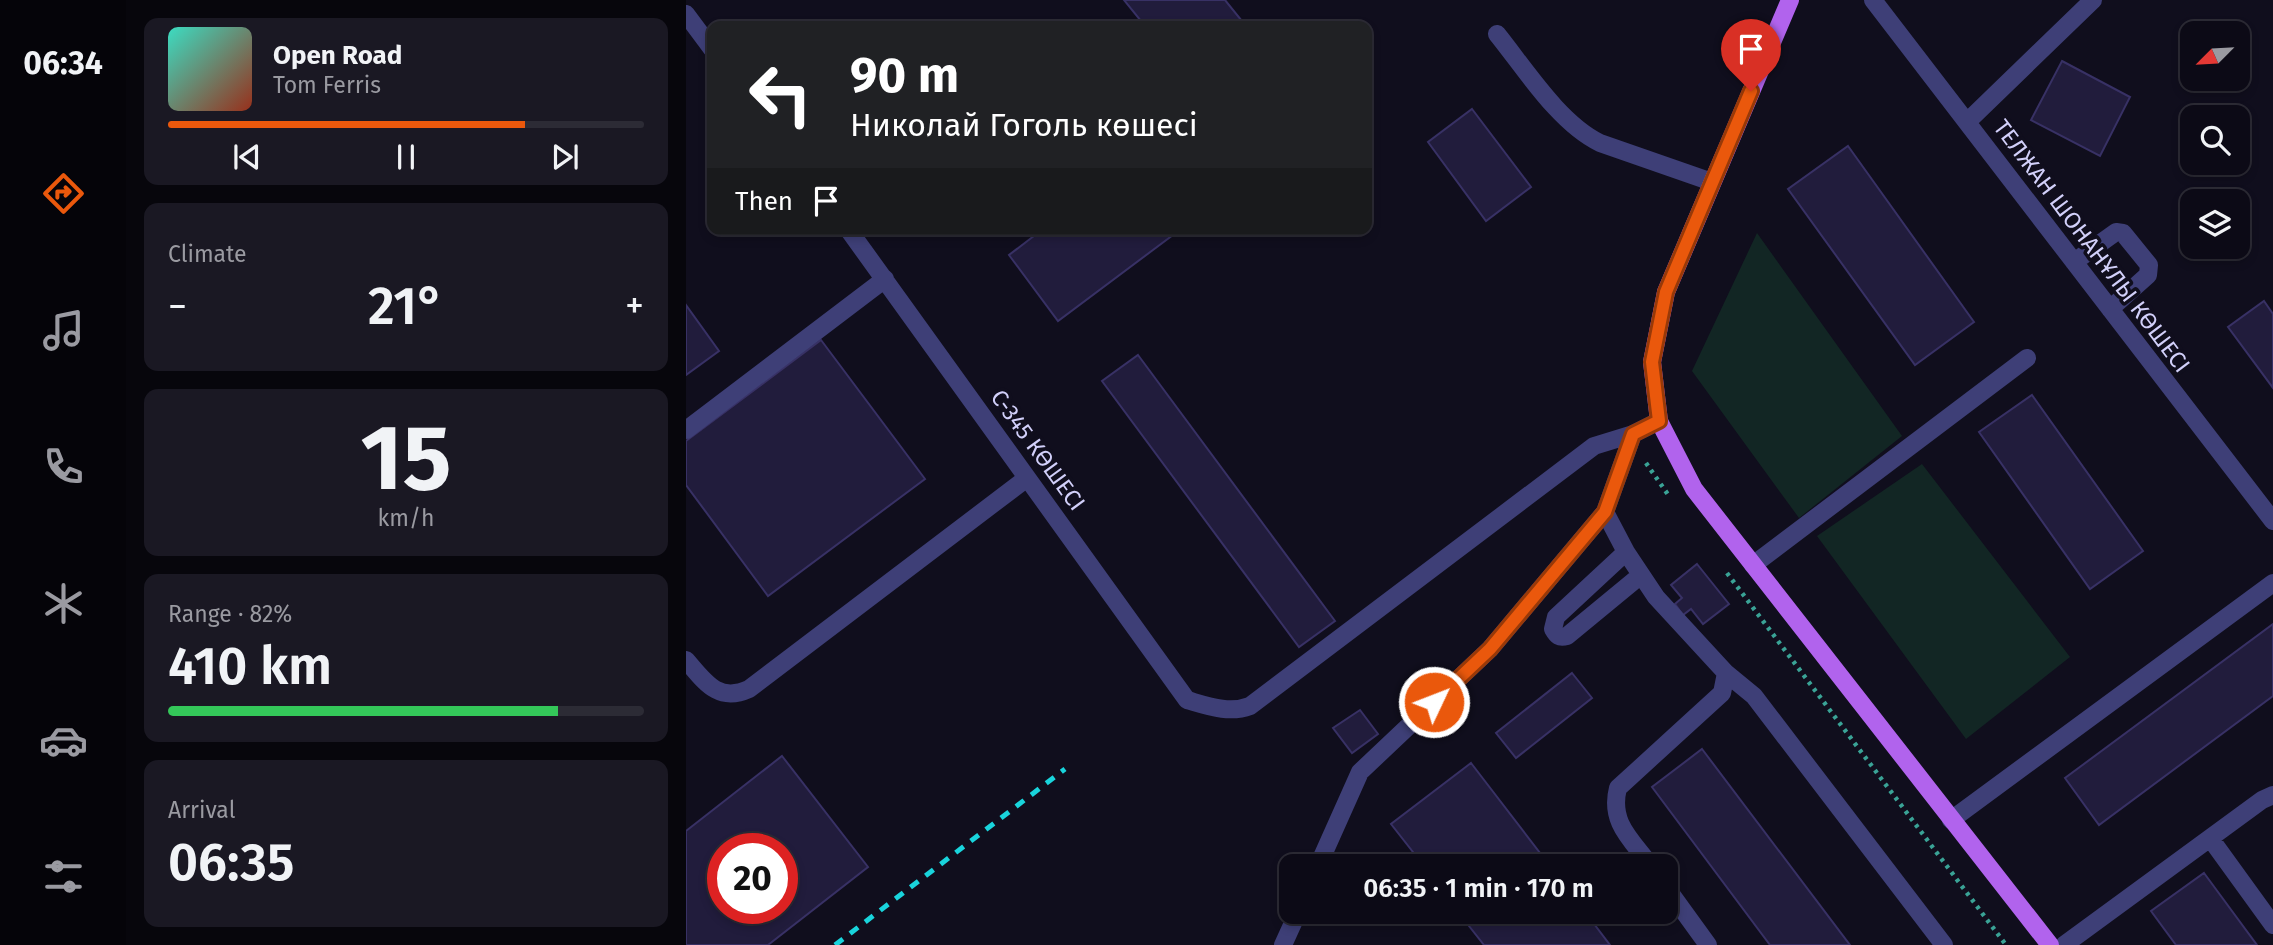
<!DOCTYPE html>
<html lang="en">
<head>
<meta charset="utf-8">
<style>
	body { margin:0; font-family:"Fira Sans",sans-serif; background:#1a1823; color:#f1f3f6; height:100vh; display:flex; flex-direction:column; font-size:26px; white-space:nowrap }
	* { box-sizing:border-box; margin:0 }
	p { font-size:23px; color:#9a9aa1 }
	.icon { flex:none; width:38px; height:38px; fill:none; stroke:currentColor; stroke-width:2; stroke-linecap:round; stroke-linejoin:round }
	.map { position:relative; flex:1; overflow:hidden }
	.drawer { display:flex; flex-direction:column; gap:18px; padding:18px; background:#07060c; width:560px }
	.drawer>* { flex:none }
	.banner { position:absolute; left:21px; top:21px; width:665px; height:214px; border-radius:14px; box-shadow:0 4px 10px #0003,0 0 0 2px #2c2b35; background:#202124; color:#fff; overflow:hidden }
	.needle { width:46px; rotate:246deg }
	.tools { position:absolute; left:1494px; top:21px; display:grid; gap:14px }
	.tools a { display:grid; place-items:center; width:70px; height:70px; border-radius:14px; background:#0c0a16; box-shadow:0 4px 10px #0003,0 0 0 2px #2c2b35; font-size:35px }
	.speed { position:absolute; left:21px; top:833px; display:flex; gap:14px; font-size:35px; font-weight:700; text-align:center }
	.speed>* { display:grid; place-content:center; width:91px; height:91px; border-radius:50%; background:#0c0a16; box-shadow:0 4px 10px #0003,0 0 0 2px #2c2b35; line-height:1 }
	.speed .limit { border:10px solid #d22; background:#fff; color:#111 }
	.pin { position:absolute; display:grid; place-items:center; width:60px; height:60px; color:#fff; margin:-72px -30px; border-radius:50% 50% 50% 0; rotate:-45deg; box-shadow:0 0 7px #0007 }
	.pin .icon { rotate:45deg }
	.me { position:absolute; width:77px; margin:-38px; rotate:47deg; stroke-linejoin:round; filter:drop-shadow(0 0 5px #0008) }
	.turn { display:flex; align-items:center; gap:24px; height:147px; padding:0 28px; font-size:32px }
	.turn .icon { width:91px; height:91px; stroke-width:2.5 }
	.turn b { display:block; font-size:49px; line-height:60px }
	.then { display:flex; align-items:center; height:66px; padding:0 28px; background:#0003; gap:14px; font-size:26px }
	.big { font-size:52px; font-weight:600; line-height:1.1 }
	.drawer .card { flex:1; display:flex; flex-direction:column; justify-content:center; gap:10px; min-width:0; padding:0 24px; border-radius:14px; background:#1a1823 }
	.drawer .dial { align-items:center; gap:0 }
	.dial b { font-size:91px; line-height:1 }
	.song { display:flex; align-items:center; gap:21px }
	.cover { width:84px; height:84px; border-radius:10px; background:linear-gradient(135deg,hsl(170 70% 55%),hsl(10 70% 35%)) }
	.played { height:7px; border-radius:4px; background:linear-gradient(90deg,#ea580c 75%,#2c2b35 75%) }
	.keys { display:flex; justify-content:space-around; direction:ltr }
	.heat { display:flex; justify-content:space-between; align-items:center; font-size:38px; direction:ltr }
	.charge { height:10px; border-radius:5px; background:linear-gradient(90deg,#34c759 82%,#2c2b35 0) }
	.trip { position:absolute; left:593px; top:854px; width:399px; height:70px; border-radius:14px; background:#0c0a16; box-shadow:0 4px 10px #0003,0 0 0 2px #2c2b35; font-weight:600; line-height:70px; text-align:center }
	main { display:flex; flex:1; min-height:0 }
	.menu { display:flex; flex-direction:column; width:126px; justify-content:space-around; align-items:center; background:#050409; color:#9a9aa1 }
	.menu .icon { width:49px; height:49px }
	.menu .active { color:#ea580c }
	.menu b { font-size:32px; color:#f1f3f6 }
	.map>svg:first-child { display:block }
	.green { fill:#122624 }
	.building { fill:#211c3c; stroke:#383165; stroke-width:2; fill-rule:evenodd }
	.lines { fill:none; stroke-linecap:round; stroke-linejoin:round }
	.path { stroke:#3aa396; stroke-width:4.5; stroke-dasharray:3.5 5; stroke-linecap:butt }
	.minor { stroke:#3e3f77; stroke-width:18 }
	.major { stroke:#b163ed; stroke-width:18 }
	.rail { stroke:#19d4dc; stroke-width:5; stroke-dasharray:10 9; stroke-linecap:butt }
	.route-casing { stroke:#983908; stroke-width:18 }
	.route { stroke:#ea580c; stroke-width:12 }
	.labels { text-anchor:middle; dominant-baseline:central; stroke-width:7; stroke-linejoin:round; paint-order:stroke }
	.street-label { font-size:23px; fill:#d2d0fa; stroke:#100e1d }
</style>
</head>
<body>
<main>
<nav class="menu">
<b>06:34</b>
<svg class="icon active" aria-label="directions" viewBox="0 0 24 24"><path d="M12 3l9 9-9 9-9-9zM9 14v-3h6M13 9l2 2-2 2"/></svg>
<svg class="icon" aria-label="music" viewBox="0 0 24 24"><path d="M9 18V5l10-2v13"/><circle cx="6" cy="18" r="3"/><circle cx="16" cy="16" r="3"/></svg>
<svg class="icon" aria-label="phone" viewBox="0 0 24 24"><path d="M5 4h4l2 5-3 2q2 4 5 5l2-3 5 2v4C11 20 4 13 5 4z"/></svg>
<svg class="icon" aria-label="climate" viewBox="0 0 24 24"><path d="M12 3v18M4 7l16 10M4 17L20 7"/></svg>
<svg class="icon" aria-label="car" viewBox="0 0 24 24"><path d="M5 17H2v-5l4-1 3-4h7l3 4 3 1v5h-3M9 17h6M6 11h13"/><circle cx="7" cy="17" r="2"/><circle cx="17" cy="17" r="2"/></svg>
<svg class="icon" aria-label="filters" viewBox="0 0 24 24"><path d="M4 7h16M4 17h16"/><circle cx="9" cy="7" r="2"/><circle cx="15" cy="17" r="2"/></svg>
</nav>
<section class="drawer">
<div class="card">
<div class="song"><i class="cover"></i><div><b>Open Road</b><p>Tom Ferris</p></div></div>
<div class="played"></div>
<div class="keys"><svg class="icon" aria-label="previous" viewBox="0 0 24 24"><path d="M18 5L8 12l10 7zM5 5v14"/></svg><svg class="icon" aria-label="pause" viewBox="0 0 24 24"><path d="M8 5v14M16 5v14"/></svg><svg class="icon" aria-label="next" viewBox="0 0 24 24"><path d="M6 5l10 7-10 7zM19 5v14"/></svg></div>
</div>
<div class="card"><p>Climate</p>
<div class="heat"><a>−</a><b class="big">21°</b><a>+</a></div>
</div>
<div class="card dial"><b>15</b><p>km/h</p></div>
<div class="card"><p>Range · 82%</p><b class="big">410 km</b><div class="charge"></div></div>
<div class="card"><p>Arrival</p><b class="big">06:35</b></div>
</section>
<div class="map">
<svg width="1587" height="945" viewBox="0 0 1587 945">
	<rect width="100%" height="100%" fill="#100e1d"/>
	<path class="green" d="M1071,233L1216,436L1113,518L1006,371Z
		M1236,464L1384,657L1280,739L1131,536Z"/>
	<path class="building" d="M438,0H539L560,26H459Z
		M1376,61L1444,97L1414,156L1345,120Z
		M786,109L845,187L800,221L742,142Z
		M1162,146L1288,322L1229,365L1102,189Z
		M357,229H495L372,321L323,255Z
		M1578,301L1587,314V388L1542,327Z
		M0,305L33,351L0,375Z
		M135,340L239,479L82,596L0,485V441Z
		M452,355L649,621L613,647L416,381Z
		M1346,395L1457,551L1404,589L1293,432Z
		M1011,564L1043,604L1017,624L1005,609L997,615L989,604L996,598L985,585Z
		M1587,624V696L1413,825L1379,778Z
		M886,673L906,698L830,758L810,733Z
		M674,710L692,734L666,753L647,728Z
		M1016,749L1164,945H1084L966,787Z
		M96,756L182,867L82,945H0V831ZM37,849H96V908H37Z
		M785,763L864,866H738L705,824Z
		M1518,873L1571,945H1490L1465,911Z
		M772,912H899L924,945H798Z"/>
	<g class="lines">
		<path class="path" d="M960,463L983,496
			M1041,573L1320,945"/>
		<path class="minor" d="M1187,0L1587,521
			M0,14L26,49
			M811,34C840,70 873,123 914,143L1026,182
			M1281,122L1407,0
			M162,229L501,700C522,706 543,714 564,706L908,446L947,434L973,421
			M1388,262L1430,232L1437,233L1463,265L1462,275L1424,309
			M0,430L199,279
			M919,512L940,552L970,597L1040,673L1036,693L932,788C923,823 946,840 965,866
			M940,552L870,617L867,629C871,636 873,638 881,636L955,575
			M1067,565L1341,358
			M0,660C19,682 32,703 63,689L341,478
			M1040,673L1068,696L1258,945
			M1265,820L1587,583
			M1524,838L1587,925
			M632,866L674,772L804,649L919,512L947,434
			M980,887L1022,945
			M597,945L612,912
			M1378,945L1576,800L1587,795"/>
		<path class="major" d="M1104,0L980,292L966,362L973,421L1008,489L1364,945"/>
		<path class="rail" d="M149,945L379,769"/>
	</g>
	<g class="lines">
		<g class="route-casing">
			<path id="route" d="M748,702L804,649L919,512L947,434L973,421L966,362L980,292L1065,91"/>
		</g>
		<use href="#route" class="route"/>
	</g>
	<g class="labels">
		<g class="street-label">
			<text transform="translate(1406 246) rotate(53)">ТЕЛЖАН ШОНАНҰЛЫ КӨШЕСІ</text>
			<text transform="translate(352 450) rotate(54)">С-345 КӨШЕСІ</text>
		</g>
	</g>
</svg>
<div class="tools">
<a><svg class="needle" viewBox="-14 -14 28 28"><path d="M0-13l5 13h-10z" fill="#e53935"/><path d="M0 13l5-13h-10z" fill="#9a9aa1"/></svg></a>
<a><svg class="icon" aria-label="search" viewBox="0 0 24 24"><circle cx="10" cy="10" r="6"/><path d="M15 15l6 6"/></svg></a>
<a><svg class="icon" aria-label="layers" viewBox="0 0 24 24"><path d="M12 4l9 5-9 5-9-5zM3 14l9 5 9-5"/></svg></a>
</div>
<div class="speed"><div class="limit">20</div></div>
<div class="pin" style="left:1065px;top:91px;background:#d93025"><svg class="icon" aria-label="arrive" viewBox="0 0 24 24"><path d="M6 21V4h12l-3 4 3 4H6"/></svg></div>
<svg class="me" style="left:748px;top:702px" viewBox="-20 -20 40 40"><circle r="17" fill="#ea580c" stroke="#fff" stroke-width="3"/><path d="M0-11L8 9 0 5-8 9z" fill="#fff"/></svg>
<div class="trip">06:35 · 1 min · 170 m</div>
<div class="banner">
<div class="turn"><svg class="icon" aria-label="left" viewBox="0 0 24 24"><path d="M17 20v-9H6M10 6l-5 5 5 5"/></svg><div><b>90 m</b>Николай Гоголь көшесі</div></div>
<div class="then">Then<svg class="icon" aria-label="arrive" viewBox="0 0 24 24"><path d="M6 21V4h12l-3 4 3 4H6"/></svg></div>
</div>
</div>
</main>
</body>
</html>
